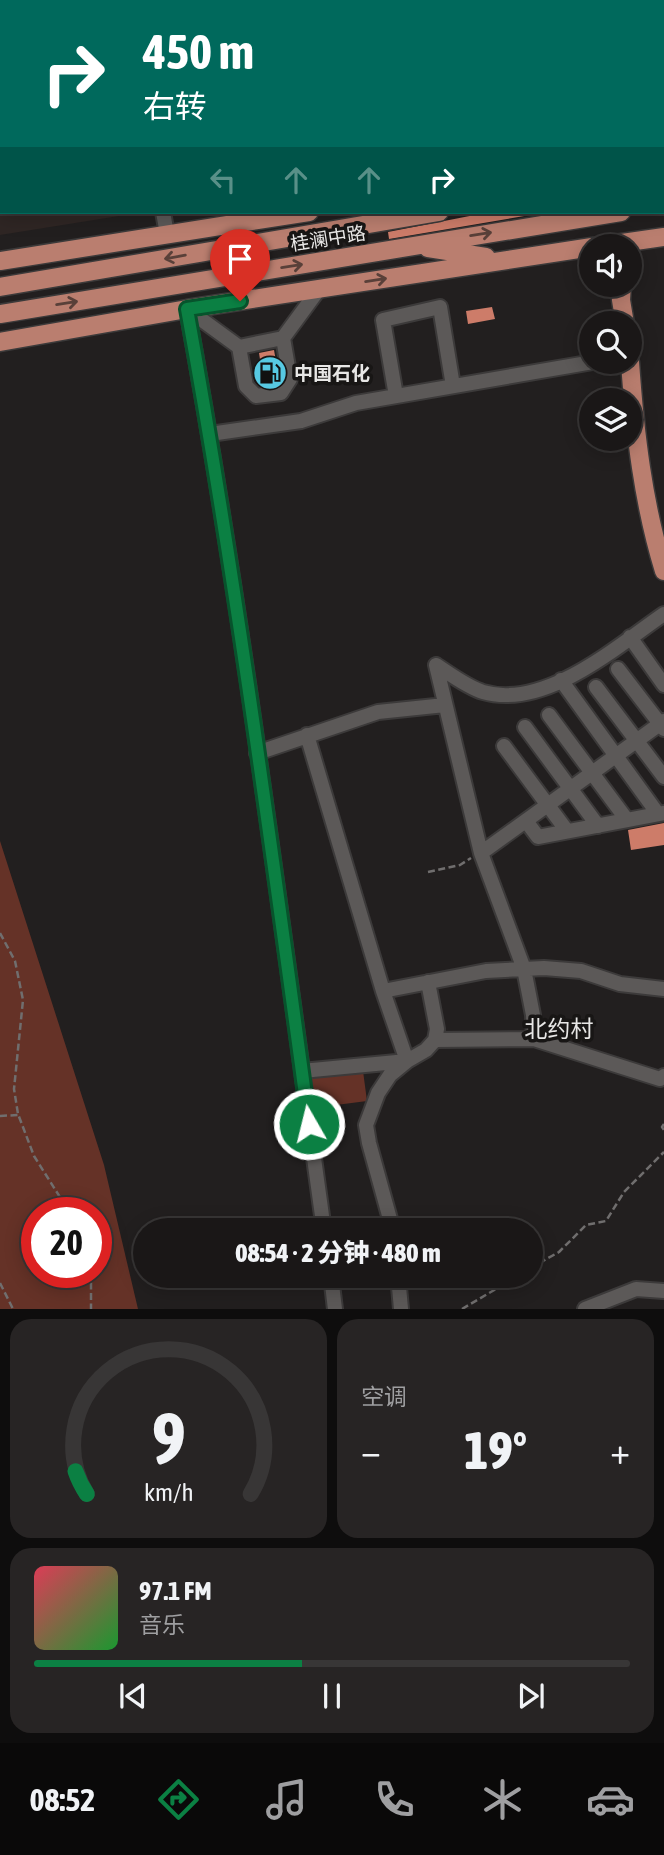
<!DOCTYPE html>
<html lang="zh">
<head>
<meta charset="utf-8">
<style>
	body { margin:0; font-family:"Asap Condensed","Noto Sans SC",sans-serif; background:#272424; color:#f1f3f6; height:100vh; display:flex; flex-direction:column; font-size:26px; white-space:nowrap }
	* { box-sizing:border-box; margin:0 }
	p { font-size:23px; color:#9f9fa1 }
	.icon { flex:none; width:38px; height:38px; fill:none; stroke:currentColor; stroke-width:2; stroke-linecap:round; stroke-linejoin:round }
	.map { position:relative; height:1309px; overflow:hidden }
	.side { display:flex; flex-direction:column; gap:10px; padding:10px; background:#0e0d0d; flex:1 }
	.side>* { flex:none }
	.banner { position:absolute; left:0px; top:0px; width:665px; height:214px; box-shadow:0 4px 18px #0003,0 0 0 2px #383636; background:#00695c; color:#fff; overflow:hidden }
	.tools { position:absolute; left:579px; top:234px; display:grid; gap:14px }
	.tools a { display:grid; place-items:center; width:63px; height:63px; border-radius:50%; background:#1a1717; box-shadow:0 4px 18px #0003,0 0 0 2px #383636; font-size:35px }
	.speed { position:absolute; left:21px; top:1197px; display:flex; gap:14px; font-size:35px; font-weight:700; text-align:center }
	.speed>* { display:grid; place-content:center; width:91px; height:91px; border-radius:50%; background:#1a1717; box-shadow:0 4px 18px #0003,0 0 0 2px #383636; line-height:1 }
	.speed .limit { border:10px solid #d22; background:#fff; color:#111 }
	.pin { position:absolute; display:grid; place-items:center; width:60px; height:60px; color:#fff; margin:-72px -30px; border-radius:50% 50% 50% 0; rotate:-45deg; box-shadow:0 0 7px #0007 }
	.pin .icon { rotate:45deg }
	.me { position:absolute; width:77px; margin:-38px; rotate:352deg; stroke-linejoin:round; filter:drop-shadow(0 0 5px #0008) }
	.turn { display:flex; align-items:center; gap:24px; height:147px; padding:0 28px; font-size:32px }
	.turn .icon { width:91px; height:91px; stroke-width:2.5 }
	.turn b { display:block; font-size:49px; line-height:60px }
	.lanes { display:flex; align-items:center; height:66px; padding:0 28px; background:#0003; justify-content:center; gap:35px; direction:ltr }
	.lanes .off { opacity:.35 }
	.big { font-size:52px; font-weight:800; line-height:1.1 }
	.side .card { flex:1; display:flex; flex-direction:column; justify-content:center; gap:10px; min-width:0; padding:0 24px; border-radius:21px; background:#272424 }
	.side .dial { align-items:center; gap:0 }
	.dial svg { height:182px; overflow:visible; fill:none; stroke:#383636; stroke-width:7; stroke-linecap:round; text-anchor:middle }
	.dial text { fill:#f1f3f6; stroke:none }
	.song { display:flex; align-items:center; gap:21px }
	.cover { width:84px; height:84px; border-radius:10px; background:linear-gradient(135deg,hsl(350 70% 55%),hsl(130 70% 35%)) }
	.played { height:7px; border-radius:4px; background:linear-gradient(90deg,#0b8043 45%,#383636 45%) }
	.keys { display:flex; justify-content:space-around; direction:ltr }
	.heat { display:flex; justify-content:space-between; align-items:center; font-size:38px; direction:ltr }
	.side .tiles { flex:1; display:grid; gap:10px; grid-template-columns:1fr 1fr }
	.card:last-child { grid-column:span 2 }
	.trip { position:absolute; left:133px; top:1218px; width:410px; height:70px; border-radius:35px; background:#1a1717; box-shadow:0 4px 18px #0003,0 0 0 2px #383636; font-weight:800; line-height:70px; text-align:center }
	.dock { display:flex; height:112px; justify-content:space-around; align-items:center; background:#0a0909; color:#9f9fa1 }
	.dock .icon { width:49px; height:49px }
	.dock .selected { color:#0b8043 }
	.dock b { font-size:32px; color:#f1f3f6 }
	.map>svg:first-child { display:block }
	.built { fill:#2f2624 }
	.green { fill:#653227; fill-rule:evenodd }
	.building { fill:#cd7c69 }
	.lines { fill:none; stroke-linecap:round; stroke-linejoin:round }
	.minor-casing { stroke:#3c3a3a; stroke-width:18 }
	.major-casing { stroke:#3c3a3a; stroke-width:21 }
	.path { stroke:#706e6e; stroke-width:2.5; stroke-dasharray:7 3.5; stroke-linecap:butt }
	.minor { stroke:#5c5958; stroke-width:14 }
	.major { stroke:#ba7e6f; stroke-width:18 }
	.oneway { stroke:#594039 }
	.route-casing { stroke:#07532c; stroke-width:18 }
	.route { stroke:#0b8043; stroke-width:12 }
	.labels { text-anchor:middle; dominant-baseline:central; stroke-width:7; stroke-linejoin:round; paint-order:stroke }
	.street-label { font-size:19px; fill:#e8e7e6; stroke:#181615 }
	.poi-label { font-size:19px; font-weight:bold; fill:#e8e7e6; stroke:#181615; text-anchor:start }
	.quarter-label { font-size:23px; fill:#e8e7e6; stroke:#181615 }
</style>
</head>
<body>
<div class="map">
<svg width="664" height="1309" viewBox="0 0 664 1309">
	<rect width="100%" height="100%" fill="#221f1f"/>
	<path class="built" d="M0,0H503V2H2V212H144L0,235Z"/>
	<path class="green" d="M0,841L104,1165L138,1309H0ZM37,1213H96V1272H37Z
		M363,1071L367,1101L313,1108L310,1077Z"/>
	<path class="building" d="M490,212H535L536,214L389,239L388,232Z
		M492,307L495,319L468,324L466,311Z
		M274,350L279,379L275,384L264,385L259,353Z
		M664,823V845L631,850L628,830Z"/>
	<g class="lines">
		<g class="minor-casing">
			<path id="minor" d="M163,212L167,234
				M187,309C243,614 281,923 324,1230
				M187,309L239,347L283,338L319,289
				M239,347L246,386L256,396L281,393L290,379L283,338
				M396,396L383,320L440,307L453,386
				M210,434L301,421L356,403L593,362
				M630,637L664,685
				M436,665L481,853L524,969L533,1015L534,1039
				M436,665C450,674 467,687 483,692C545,710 616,647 664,614
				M618,669L664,729
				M561,680L658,814
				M596,687L664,777
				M549,715L627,820
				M525,727L598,826
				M504,746L567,831
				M257,753L378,712L445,705
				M526,821L538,837L664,813
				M481,853L664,721
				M383,991L486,971L544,968L581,971L620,984L664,989
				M435,1040L534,1039L660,1079L664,1076
				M302,1071L407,1061L383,991L307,735
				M393,1230L369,1143L366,1125L378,1093L390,1075L407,1061L426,1050L435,1040L437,1029L428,982
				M331,1276L335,1309
				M398,1276L401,1309
				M585,1309L636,1289L664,1291"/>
		</g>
		<g class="major-casing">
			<path id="major" d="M569,0V2
				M636,0L637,2
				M663,140L664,141
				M663,157H664
				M663,178H664
				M663,205H664
				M594,247L664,237
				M428,248L486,257
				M0,261L309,212
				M622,285L621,300L625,324
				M0,287L439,212
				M0,314L621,212
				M0,342L187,309L592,247
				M630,362C635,433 643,503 664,571"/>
		</g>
		<path class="path" d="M33,0L34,2
			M428,872L460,865L471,858
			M0,933L15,961L23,1000L14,1089L18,1114L34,1156L70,1213
			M0,1116L18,1115
			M664,1124L662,1127L664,1130
			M530,1268L559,1252L586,1225L606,1221L624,1192L664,1152
			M91,1272V1309
			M0,1283L13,1309
			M462,1309L518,1276"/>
		<use href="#minor" class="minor"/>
		<use href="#major" class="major"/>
	</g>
	<defs><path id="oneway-shaft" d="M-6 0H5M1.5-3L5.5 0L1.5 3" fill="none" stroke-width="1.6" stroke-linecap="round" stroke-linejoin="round" transform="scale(1.75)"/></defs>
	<g class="oneway">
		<use href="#oneway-shaft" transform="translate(481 234) rotate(-9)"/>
		<use href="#oneway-shaft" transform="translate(175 257) rotate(170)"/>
		<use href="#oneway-shaft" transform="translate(292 266) rotate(-9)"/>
		<use href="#oneway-shaft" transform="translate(376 280) rotate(-9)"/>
		<use href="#oneway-shaft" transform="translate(67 303) rotate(-9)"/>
	</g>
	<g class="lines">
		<g class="route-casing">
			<path id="route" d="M240,301L187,309C236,579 272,852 309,1124"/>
		</g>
		<use href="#route" class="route"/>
	</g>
	<defs>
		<g id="fuel-disc" transform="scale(1.75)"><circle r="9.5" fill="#57c9e2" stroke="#181615"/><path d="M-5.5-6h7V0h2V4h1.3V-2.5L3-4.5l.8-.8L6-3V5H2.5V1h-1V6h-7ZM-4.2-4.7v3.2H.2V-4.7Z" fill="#111"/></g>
	</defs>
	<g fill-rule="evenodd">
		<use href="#fuel-disc" x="270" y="373"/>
	</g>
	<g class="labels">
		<g class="street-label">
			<text transform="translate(328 238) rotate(-9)">桂澜中路</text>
		</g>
		<g class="poi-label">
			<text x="294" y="373">中国石化</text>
		</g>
		<g class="quarter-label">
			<text x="559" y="1029">北约村</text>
		</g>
	</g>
</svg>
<div class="tools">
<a><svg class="icon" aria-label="sound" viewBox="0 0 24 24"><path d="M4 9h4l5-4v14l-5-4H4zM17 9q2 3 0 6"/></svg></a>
<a><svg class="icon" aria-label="search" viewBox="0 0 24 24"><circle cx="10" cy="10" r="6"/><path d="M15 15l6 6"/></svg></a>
<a><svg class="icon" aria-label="layers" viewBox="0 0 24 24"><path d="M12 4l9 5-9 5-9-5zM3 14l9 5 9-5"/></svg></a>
</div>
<div class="speed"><div class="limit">20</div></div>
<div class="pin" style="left:240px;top:301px;background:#d93025"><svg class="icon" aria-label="arrive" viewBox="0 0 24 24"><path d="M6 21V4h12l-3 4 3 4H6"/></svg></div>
<svg class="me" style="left:309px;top:1124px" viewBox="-20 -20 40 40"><circle r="17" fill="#0b8043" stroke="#fff" stroke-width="3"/><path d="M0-11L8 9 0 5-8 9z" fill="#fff"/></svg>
<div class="trip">08:54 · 2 分钟 · 480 m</div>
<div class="banner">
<div class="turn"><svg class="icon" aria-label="right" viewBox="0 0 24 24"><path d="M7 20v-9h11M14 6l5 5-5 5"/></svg><div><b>450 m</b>右转</div></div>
<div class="lanes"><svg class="icon off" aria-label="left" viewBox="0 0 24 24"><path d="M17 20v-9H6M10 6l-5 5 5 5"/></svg><svg class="icon off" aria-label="ahead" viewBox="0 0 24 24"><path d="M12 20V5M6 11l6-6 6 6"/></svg><svg class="icon off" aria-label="ahead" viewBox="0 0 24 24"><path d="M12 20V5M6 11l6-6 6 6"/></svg><svg class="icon" aria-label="right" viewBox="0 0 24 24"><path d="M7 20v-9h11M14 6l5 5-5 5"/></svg></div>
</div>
</div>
<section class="side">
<div class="tiles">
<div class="card dial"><svg viewBox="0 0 100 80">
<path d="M14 69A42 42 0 1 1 86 69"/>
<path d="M14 69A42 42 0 0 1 9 59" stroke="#0b8043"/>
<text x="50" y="56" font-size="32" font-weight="700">9</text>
<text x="50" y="72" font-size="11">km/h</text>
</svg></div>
<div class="card"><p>空调</p>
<div class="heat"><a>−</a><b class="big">19°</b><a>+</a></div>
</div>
<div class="card">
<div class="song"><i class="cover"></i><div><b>97.1 FM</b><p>音乐</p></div></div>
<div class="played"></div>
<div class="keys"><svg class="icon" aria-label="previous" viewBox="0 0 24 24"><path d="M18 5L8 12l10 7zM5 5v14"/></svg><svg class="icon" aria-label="pause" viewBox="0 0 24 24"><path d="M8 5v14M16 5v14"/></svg><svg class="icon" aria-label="next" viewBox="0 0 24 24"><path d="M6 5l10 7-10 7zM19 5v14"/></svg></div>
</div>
</div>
</section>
<nav class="dock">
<b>08:52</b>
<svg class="icon selected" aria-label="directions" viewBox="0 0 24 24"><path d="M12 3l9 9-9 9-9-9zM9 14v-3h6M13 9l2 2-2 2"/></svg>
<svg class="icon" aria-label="music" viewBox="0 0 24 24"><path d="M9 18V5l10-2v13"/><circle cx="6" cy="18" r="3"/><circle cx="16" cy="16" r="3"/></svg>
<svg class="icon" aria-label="phone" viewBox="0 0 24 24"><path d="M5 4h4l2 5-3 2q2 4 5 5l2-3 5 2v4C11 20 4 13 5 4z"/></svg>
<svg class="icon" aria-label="climate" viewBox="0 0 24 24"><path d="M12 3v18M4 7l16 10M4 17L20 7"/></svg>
<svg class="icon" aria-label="car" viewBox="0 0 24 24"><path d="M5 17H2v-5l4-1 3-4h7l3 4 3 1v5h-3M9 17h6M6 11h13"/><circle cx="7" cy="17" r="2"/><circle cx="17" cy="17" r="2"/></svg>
</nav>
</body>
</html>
